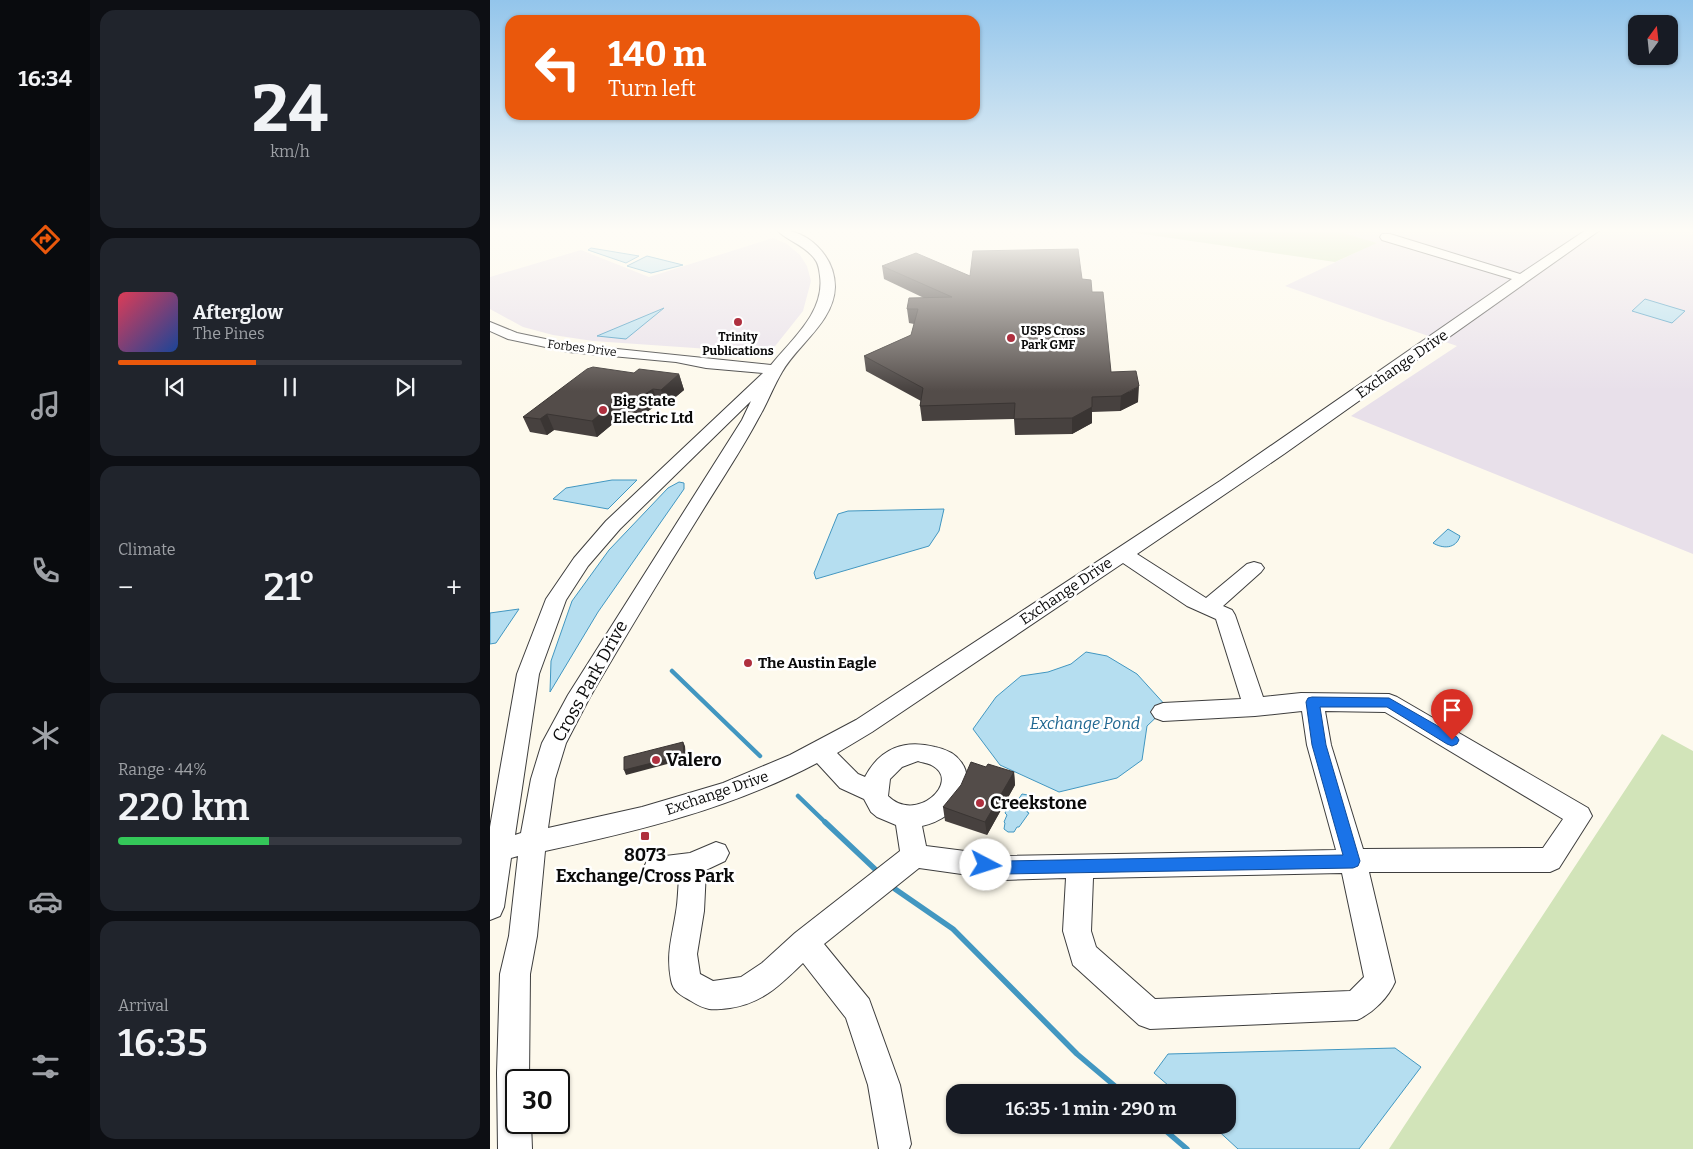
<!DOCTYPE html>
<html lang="en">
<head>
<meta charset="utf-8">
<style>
	body { margin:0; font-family:Bitter,serif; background:#20242c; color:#f1f3f6; height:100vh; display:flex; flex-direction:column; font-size:19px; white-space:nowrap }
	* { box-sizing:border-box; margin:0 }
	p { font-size:16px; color:#9ea1a6 }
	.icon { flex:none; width:28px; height:28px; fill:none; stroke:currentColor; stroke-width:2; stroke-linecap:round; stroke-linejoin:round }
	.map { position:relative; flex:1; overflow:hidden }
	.sheet { display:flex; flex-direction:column; gap:10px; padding:10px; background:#0d0f14; width:400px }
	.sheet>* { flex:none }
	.guide { position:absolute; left:15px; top:15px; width:475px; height:105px; border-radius:15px; box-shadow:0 1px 4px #0004; background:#ea580c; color:#fff; overflow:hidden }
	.needle { width:32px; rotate:15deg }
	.fabs { position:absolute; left:1138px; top:15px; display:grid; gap:10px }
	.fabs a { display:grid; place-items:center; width:50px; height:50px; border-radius:10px; background:#171b24; box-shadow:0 1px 4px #0004; font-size:25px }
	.speed { position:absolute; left:15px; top:1069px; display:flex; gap:10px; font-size:25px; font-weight:700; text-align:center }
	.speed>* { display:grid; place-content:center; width:65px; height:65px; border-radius:50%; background:#171b24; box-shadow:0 1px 4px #0004; line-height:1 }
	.speed .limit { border:2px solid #111; border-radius:8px; background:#fff; color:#111 }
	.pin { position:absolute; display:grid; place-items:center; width:42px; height:42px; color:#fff; margin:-51px -21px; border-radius:50% 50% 50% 0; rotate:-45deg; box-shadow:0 0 5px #0007 }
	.pin .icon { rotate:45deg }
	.me { position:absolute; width:55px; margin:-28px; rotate:95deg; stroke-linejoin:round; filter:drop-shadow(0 0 4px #0008) }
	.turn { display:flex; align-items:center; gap:18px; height:105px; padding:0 20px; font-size:22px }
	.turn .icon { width:65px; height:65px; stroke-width:2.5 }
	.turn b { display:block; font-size:35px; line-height:42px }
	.big { font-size:38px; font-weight:600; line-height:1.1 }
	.sheet .widget { flex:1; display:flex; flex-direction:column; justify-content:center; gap:8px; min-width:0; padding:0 18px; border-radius:15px; background:#20242c }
	.sheet .dial { align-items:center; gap:0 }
	.dial b { font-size:65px; line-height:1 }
	.song { display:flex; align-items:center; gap:15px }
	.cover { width:60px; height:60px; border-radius:8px; background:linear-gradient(135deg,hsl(350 70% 55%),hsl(220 70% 35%)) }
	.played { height:5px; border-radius:2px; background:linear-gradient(90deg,#ea580c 40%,#363941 40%) }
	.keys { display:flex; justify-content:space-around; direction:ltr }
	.heat { display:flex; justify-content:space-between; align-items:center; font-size:28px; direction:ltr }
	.charge { height:8px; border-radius:4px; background:linear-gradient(90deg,#34c759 44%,#363941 0) }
	.trip { position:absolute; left:456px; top:1084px; width:290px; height:50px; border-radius:15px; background:#171b24; box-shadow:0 1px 4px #0004; font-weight:600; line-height:50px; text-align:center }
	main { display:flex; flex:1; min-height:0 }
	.tabs { display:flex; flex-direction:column; width:90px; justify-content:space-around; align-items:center; background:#090b0e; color:#9ea1a6 }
	.tabs .icon { width:35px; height:35px }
	.tabs .selected { color:#ea580c }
	.tabs b { font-size:22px; color:#f1f3f6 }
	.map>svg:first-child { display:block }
	.industrial { fill:#e8e0ea }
	.green { fill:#d2e4b9 }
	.water { fill:#b5def0; stroke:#4297c1 }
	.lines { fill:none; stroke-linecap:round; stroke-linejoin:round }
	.stream-far1 { stroke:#4297c1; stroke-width:4.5 }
	.stream { stroke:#4297c1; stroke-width:5.5 }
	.minor-casing { stroke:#3e3e3e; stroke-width:2 }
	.minor { fill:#fff; fill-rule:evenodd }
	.wall { fill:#47413f }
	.shaded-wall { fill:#3a3533 }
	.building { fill:#534c49; stroke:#3a3533 }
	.route { fill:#1a73e8; stroke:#114b97 }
	.poi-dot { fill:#af303f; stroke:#fff; stroke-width:2 }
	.labels { text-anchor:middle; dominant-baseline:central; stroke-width:5; stroke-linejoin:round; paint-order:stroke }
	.far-poi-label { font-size:12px; font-weight:bold; fill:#0b0b0b; stroke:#fff; text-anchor:start }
	.far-street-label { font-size:12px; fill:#0b0b0b; stroke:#fff }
	.street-label { font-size:15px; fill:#0b0b0b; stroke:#fff }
	.poi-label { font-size:15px; font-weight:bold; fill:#0b0b0b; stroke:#fff; text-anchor:start }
	.water-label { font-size:16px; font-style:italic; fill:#206892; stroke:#fff }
	.near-street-label { font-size:18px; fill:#0b0b0b; stroke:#fff }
	.near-poi-label { font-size:18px; font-weight:bold; fill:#0b0b0b; stroke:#fff; text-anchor:start }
</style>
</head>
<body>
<main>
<nav class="tabs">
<b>16:34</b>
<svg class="icon selected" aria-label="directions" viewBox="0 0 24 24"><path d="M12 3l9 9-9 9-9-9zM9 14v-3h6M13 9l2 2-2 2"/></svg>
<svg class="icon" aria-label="music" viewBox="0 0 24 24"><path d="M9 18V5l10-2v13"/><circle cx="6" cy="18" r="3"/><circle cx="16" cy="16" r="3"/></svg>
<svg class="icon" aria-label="phone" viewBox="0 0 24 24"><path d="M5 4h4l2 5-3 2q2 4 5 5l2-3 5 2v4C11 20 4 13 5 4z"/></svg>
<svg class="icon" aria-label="climate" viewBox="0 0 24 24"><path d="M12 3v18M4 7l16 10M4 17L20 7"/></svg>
<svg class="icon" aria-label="car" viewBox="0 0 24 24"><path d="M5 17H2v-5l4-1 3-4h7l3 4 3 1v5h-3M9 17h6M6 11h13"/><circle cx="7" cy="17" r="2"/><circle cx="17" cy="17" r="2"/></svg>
<svg class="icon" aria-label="filters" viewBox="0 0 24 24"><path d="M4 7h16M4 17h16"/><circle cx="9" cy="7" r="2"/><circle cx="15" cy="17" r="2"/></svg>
</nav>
<section class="sheet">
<div class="widget dial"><b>24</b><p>km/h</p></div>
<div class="widget">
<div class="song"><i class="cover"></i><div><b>Afterglow</b><p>The Pines</p></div></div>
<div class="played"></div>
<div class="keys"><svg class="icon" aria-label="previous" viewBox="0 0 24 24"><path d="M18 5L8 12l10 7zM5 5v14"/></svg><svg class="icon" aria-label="pause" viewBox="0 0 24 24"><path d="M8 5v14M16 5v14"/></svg><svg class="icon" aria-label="next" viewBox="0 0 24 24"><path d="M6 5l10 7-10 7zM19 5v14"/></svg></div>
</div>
<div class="widget"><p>Climate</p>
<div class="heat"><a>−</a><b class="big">21°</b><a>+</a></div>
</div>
<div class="widget"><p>Range · 44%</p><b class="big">220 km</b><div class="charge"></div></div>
<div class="widget"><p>Arrival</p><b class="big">16:35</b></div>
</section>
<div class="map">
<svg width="1203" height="1149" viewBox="0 0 1203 1149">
	<rect width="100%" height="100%" fill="#fdf9ec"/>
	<path class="industrial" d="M843,230H1203V554L861,416L967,346L795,286L886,243Z
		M283,238L297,244L310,255L317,266L321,281L313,311L282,350L277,353L103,341L63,335L33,327L0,309V277L91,250L159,277Z"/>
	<path class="green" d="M626,230H843L887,243L845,262Z
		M1172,734L1203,751V1149H899Z"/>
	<path class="water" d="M101,248L149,256L136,263L98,250Z
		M157,256L193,265L161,273L137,266Z
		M1155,299L1195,311L1182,323L1142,311Z
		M174,308L136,339L107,336Z
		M122,480H147L118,509L63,499L76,488Z
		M189,482L194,483V489L108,612L60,692L61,661L82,601L119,550L178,488Z
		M454,509L449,531L439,546L326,579L324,573L348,514L358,511Z
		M958,529L970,536C966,549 953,549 943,543Z
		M29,609L6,643L0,644V613Z
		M596,652L617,656L647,674L677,707L657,726L652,760L627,778L569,792L510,765L483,729L506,697L531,676L558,672L581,664Z
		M532,794L538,795L542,798L537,812L539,813L529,827H527L524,832H518L514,829L515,823L514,822L517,815L515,813L519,805L522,806L526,799L528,800Z
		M905,1048L931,1067L869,1149H748L722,1125H738V1092H686L664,1073L678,1054Z"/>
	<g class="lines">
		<path class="stream-far1" d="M182,671L270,756
			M308,796L336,823"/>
		<path class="stream" d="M335,822L387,871
			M405,889L463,929L587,1054L632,1092
			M669,1125L697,1149"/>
		<g class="minor-casing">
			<path id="minor" d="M287,230C317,228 345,256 345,287C344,322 308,344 292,372C283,387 277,404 268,419C251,451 230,482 211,513C173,574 136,635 100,697L76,743L65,779L58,828L152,807L233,783L300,755L366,720L730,481L1022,279L892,240L890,237L892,234H900L1030,274L1096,230H1110L794,454L647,554L716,598L757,564L764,562L771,564L774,568L771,572L733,606L742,610L745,615L773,697L811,693L899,694L907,697L1098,808L1102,816L1069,868L1060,872H879L905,982C898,998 883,1013 867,1020L660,1029L649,1025L583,965L573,931L576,878L514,880L429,868L334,944L379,999L410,1085L421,1144L419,1149H389L378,1085L356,1018L313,963C290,985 273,1003 240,1008C222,1010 217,1011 201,1001C191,995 183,992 181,980C176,953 182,938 186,912C188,901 188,889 189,878L167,881L157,877L153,869L157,861L167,857L200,853L226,842L235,845L239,853L235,861L216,870L214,911L207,954L210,974L223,981L251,977L272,963L305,933L410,851L406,825L387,817L381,812L374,799L350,788L327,763C242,808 149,831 55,851L47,936L40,974L39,1080H26V1122H41L42,1149H8L7,1073L10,974L19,936L28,856L21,858L14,907L10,916L0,920V827L27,674L56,599L84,558L116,521L273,373L216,368L186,362L79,352L18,339L0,331V322L27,333L79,344L281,365C302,339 335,312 330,276C329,269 329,264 324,258C313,244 297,241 287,230ZM261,401L252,420L78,695L52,743L41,779L31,833L25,835L49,674L76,600L98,566L130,529ZM633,563L697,606L726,619L751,699L673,703L665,706L661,712L665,718L673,721L765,716L812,711L817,745L846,850L514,856L436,846L432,826C441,824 450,820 457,815C472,804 484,778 471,762C465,753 455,749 445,747C415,739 390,748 375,777L368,774L347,753L382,732ZM835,711L895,712L1073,819L1053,848L873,849L841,745ZM428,761C433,763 439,763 443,766C471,782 426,824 398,796L400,779L412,767ZM852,873L874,977L860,991L665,999L606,947L601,931L603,878Z"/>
		</g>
		<use href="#minor" class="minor"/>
	</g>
	<path class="wall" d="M392,266L480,276L592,279L602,292L621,372L648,402L630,411L602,412V423L582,434L525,435L524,419L432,421L430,406L431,401L376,371L374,356L421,335L424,324L419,323L417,309L434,298L394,279Z
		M144,373L189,374L194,390L176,405L168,404L154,414L137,412L107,437L64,430L57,435L40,432L33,417Z
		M496,767L524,772L525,785L497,835L455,821L453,807Z"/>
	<path class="shaded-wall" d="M189,374L194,390L176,405L171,390Z
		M649,386L648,402L630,411L631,396Z
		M163,389L168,404L154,414L149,398Z
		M132,396L137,412L107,437L102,421Z
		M602,407V423L582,434V418Z
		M57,414L64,430L57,435L50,419Z
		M193,742L195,746L196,759L136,775L134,770Z
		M524,772L525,785L497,835L495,822Z"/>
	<path class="building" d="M588,249L592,279L601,280L602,292H613L621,372L646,371L649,386L631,396L602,397V407L582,418L524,419L525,403L430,406L433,388L374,356L421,335L428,309H417L419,298L462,297L392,266L426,253L480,276L483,251Z
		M103,367L144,373L149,369L189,374L171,390L163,389L149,398L132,396L102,421L57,414L50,419L33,417L97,369Z
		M193,742L194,755L134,770V757Z
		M481,762L496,767L498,764L524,772L495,822L453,807L471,785Z"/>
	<linearGradient id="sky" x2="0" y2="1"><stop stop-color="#93c5eb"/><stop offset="0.59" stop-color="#fefcf6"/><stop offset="1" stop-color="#fefcf6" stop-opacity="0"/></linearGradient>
	<rect width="1203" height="391" fill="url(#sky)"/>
	<path class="route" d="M822,697L899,698L967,737L969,740L967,744L962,746L957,744L897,707H830L836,745L870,861L868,866L863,868L514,874L491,870L489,865L491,861L496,859L514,861L853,855L822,745L816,702L818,698Z"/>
	<g class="poi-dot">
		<circle cx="248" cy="322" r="5"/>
		<circle cx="521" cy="338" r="5"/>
		<circle cx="113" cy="410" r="5"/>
		<circle cx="258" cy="663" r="5"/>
		<circle cx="166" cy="760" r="5"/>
		<circle cx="490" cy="803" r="5"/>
		<rect x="150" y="831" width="10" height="10" rx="2.5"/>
	</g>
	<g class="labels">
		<g class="far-poi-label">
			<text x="531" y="331">USPS Cross<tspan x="531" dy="14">Park GMF</tspan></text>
			<text x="248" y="337" text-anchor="middle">Trinity<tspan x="248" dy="14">Publications</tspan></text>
		</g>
		<g class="far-street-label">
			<text transform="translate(92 348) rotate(7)">Forbes Drive</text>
		</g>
		<g class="street-label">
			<text transform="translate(912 364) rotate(-35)">Exchange Drive</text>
			<text transform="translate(576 591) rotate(-34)">Exchange Drive</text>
			<text transform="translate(227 793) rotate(-19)">Exchange Drive</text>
		</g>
		<g class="poi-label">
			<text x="123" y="401">Big State<tspan x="123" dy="17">Electric Ltd</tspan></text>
			<text x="268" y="663">The Austin Eagle</text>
		</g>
		<g class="water-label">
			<text x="595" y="723">Exchange Pond</text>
		</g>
		<g class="near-street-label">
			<text transform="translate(100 681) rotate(-61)">Cross Park Drive</text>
		</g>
		<g class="near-poi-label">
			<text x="176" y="760">Valero</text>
			<text x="500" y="803">Creekstone</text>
			<text x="155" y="855" text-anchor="middle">8073<tspan x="155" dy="21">Exchange/Cross Park</tspan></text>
		</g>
	</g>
</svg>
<div class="fabs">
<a><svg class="needle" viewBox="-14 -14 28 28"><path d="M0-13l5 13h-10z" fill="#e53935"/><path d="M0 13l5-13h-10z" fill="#9ea1a6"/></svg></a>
</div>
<div class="speed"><div class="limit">30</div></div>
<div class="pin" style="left:962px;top:740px;background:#d93025"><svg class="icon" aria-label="arrive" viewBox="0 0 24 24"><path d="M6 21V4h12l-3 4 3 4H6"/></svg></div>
<svg class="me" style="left:496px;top:865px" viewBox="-20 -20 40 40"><circle r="19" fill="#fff"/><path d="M0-13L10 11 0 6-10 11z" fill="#1a73e8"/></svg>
<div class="trip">16:35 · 1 min · 290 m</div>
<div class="guide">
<div class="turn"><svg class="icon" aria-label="left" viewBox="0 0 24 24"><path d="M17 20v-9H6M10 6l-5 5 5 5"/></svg><div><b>140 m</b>Turn left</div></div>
</div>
</div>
</main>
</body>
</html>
